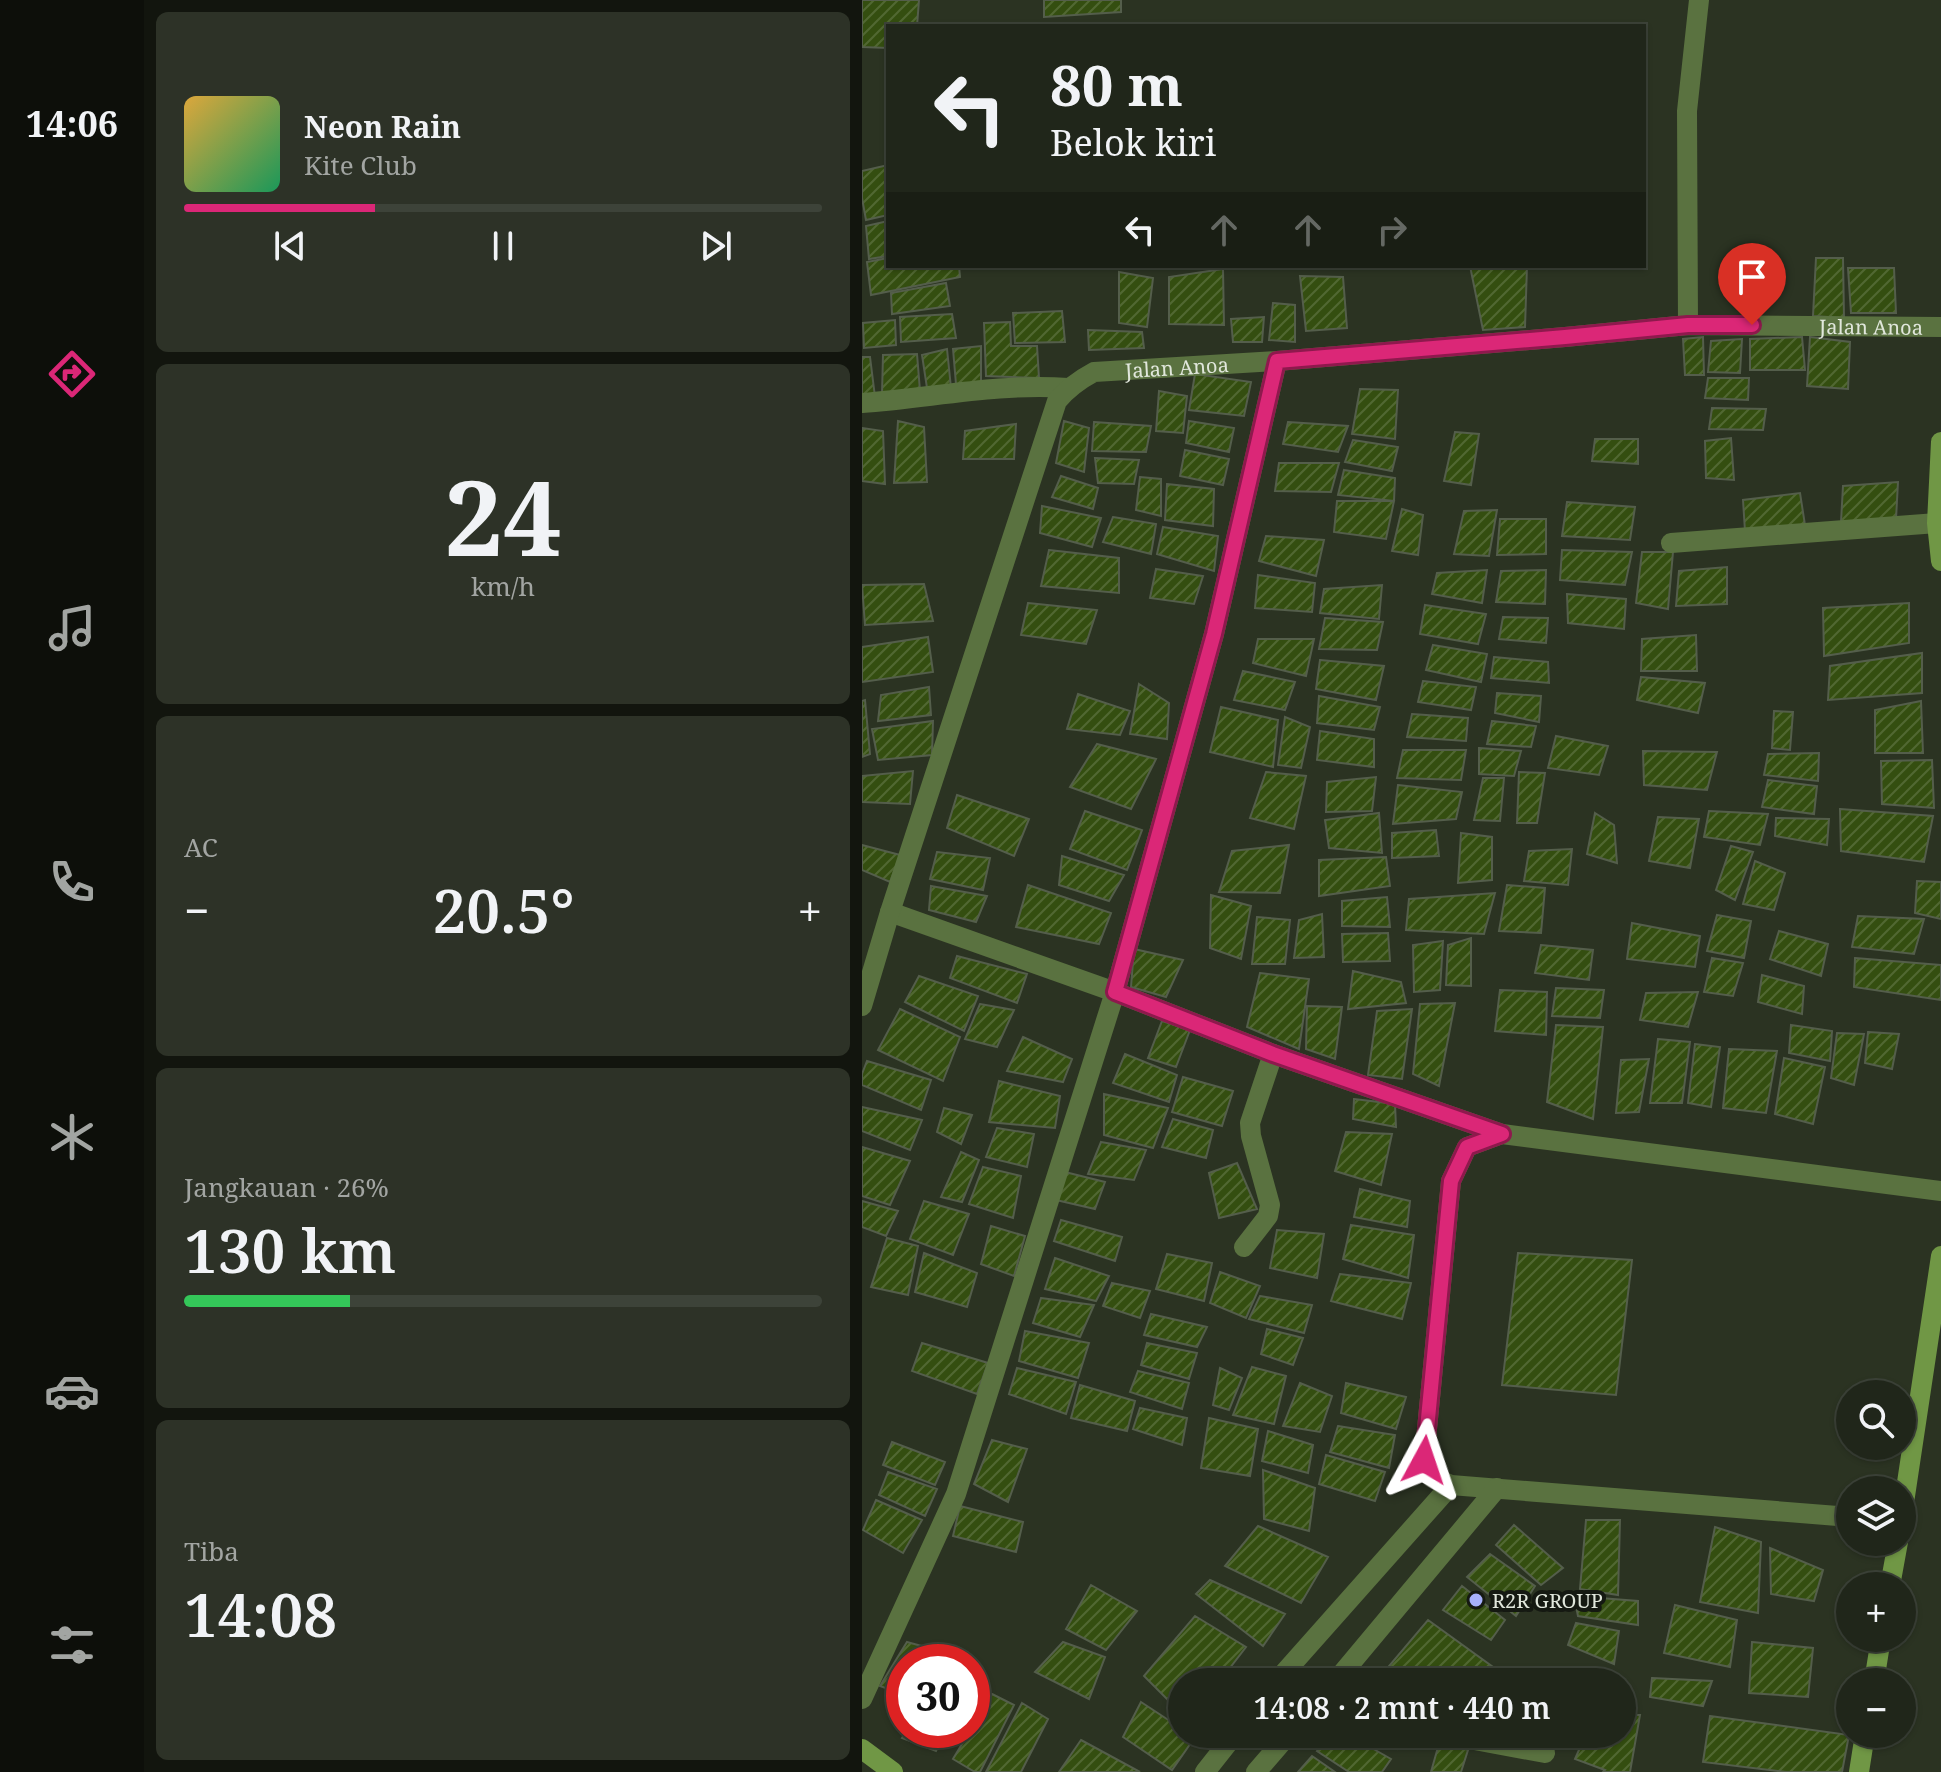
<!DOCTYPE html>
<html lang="id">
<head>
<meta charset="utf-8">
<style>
	body { margin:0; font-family:"Noto Serif",serif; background:#2d3227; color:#f1f3f6; height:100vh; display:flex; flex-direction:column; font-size:30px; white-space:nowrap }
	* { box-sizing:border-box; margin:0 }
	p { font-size:26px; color:#a2a5a2 }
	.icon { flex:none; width:44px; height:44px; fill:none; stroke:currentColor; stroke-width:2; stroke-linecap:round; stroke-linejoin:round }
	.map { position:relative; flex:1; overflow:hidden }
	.panel { display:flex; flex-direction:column; gap:12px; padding:12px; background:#12150e; width:718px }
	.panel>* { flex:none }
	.top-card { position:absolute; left:24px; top:24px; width:760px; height:244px; border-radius:0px; box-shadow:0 2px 6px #0004,0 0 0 2px #3d4339; background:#20261a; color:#f1f3f6; overflow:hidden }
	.fabs { position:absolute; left:974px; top:1380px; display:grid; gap:16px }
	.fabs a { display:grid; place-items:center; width:80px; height:80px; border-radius:50%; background:#20261a; box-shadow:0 2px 6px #0004,0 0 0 2px #3d4339; font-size:40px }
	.speed { position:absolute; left:24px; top:1644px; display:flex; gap:16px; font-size:40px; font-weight:700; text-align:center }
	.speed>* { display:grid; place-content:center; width:104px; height:104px; border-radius:50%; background:#20261a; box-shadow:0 2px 6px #0004,0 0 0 2px #3d4339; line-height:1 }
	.speed .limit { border:12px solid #d22; background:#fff; color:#111 }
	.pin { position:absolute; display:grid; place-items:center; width:68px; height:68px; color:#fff; margin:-82px -34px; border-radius:50% 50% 50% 0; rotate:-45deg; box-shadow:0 0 8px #0007 }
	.pin .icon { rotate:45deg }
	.me { position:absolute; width:88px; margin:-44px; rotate:5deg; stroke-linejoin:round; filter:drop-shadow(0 0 6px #0008) }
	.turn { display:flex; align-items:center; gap:28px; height:168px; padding:0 32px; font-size:36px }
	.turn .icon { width:104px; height:104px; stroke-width:2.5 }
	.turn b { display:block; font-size:56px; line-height:68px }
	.lanes { display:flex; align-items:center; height:76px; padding:0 32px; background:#0003; justify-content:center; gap:40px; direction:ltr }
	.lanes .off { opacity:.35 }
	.big { font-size:60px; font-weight:600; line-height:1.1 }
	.panel .tile { flex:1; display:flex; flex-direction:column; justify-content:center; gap:12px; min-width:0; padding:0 28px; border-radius:12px; background:#2d3227 }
	.panel .dial { align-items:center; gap:0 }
	.dial b { font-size:104px; line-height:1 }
	.song { display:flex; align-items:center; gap:24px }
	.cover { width:96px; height:96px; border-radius:12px; background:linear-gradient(135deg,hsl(40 70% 55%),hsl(150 70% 35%)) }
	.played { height:8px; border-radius:4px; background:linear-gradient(90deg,#db2777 30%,#3d4339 30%) }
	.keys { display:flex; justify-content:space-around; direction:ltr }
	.heat { display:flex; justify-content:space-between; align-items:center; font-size:44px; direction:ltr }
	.charge { height:12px; border-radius:6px; background:linear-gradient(90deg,#34c759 26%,#3d4339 0) }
	.trip { position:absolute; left:306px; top:1668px; width:468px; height:80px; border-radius:40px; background:#20261a; box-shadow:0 2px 6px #0004,0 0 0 2px #3d4339; font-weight:600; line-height:80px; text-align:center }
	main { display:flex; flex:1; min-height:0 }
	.tabs { display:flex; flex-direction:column; width:144px; justify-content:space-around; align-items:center; background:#0d0f0a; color:#a2a5a2 }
	.tabs .icon { width:56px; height:56px }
	.tabs .selected { color:#db2777 }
	.tabs b { font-size:36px; color:#f1f3f6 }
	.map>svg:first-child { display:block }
	.building { fill:url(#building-hatch); stroke:#545e4b; stroke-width:2 }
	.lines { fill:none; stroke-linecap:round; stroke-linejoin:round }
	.street { stroke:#5a7240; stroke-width:20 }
	.secondary { stroke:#709745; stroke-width:20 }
	.route-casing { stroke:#8e194d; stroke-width:20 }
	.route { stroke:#db2777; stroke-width:14 }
	.poi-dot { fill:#a7b1fc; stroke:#151912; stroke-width:3 }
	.labels { text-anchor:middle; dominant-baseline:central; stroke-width:8; stroke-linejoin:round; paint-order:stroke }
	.street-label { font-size:20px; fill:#e1e7dc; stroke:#151912 }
	.poi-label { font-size:20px; fill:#e1e7dc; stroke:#151912; text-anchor:start }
</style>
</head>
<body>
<main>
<nav class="tabs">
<b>14:06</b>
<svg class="icon selected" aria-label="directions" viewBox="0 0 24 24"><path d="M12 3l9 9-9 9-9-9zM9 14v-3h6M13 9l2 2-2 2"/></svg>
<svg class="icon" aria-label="music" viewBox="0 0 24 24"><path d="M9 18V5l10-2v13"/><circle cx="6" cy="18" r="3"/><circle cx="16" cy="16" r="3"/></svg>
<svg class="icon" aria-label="phone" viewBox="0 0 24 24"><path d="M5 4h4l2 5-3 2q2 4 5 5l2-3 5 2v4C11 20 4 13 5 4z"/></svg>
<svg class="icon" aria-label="climate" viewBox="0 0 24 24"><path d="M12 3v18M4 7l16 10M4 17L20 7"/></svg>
<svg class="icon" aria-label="car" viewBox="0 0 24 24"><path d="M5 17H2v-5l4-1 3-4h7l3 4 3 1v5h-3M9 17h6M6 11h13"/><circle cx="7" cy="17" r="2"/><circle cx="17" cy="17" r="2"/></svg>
<svg class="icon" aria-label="filters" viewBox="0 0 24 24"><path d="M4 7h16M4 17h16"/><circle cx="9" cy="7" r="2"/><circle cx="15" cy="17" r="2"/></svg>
</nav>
<section class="panel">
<div class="tile">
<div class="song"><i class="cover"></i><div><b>Neon Rain</b><p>Kite Club</p></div></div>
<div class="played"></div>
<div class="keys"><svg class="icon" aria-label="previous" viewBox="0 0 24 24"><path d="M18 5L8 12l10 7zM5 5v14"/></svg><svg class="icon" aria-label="pause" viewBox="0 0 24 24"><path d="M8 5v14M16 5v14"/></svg><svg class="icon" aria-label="next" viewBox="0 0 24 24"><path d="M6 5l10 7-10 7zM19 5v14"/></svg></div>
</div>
<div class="tile dial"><b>24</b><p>km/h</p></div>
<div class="tile"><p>AC</p>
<div class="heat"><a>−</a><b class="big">20.5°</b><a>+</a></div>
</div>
<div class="tile"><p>Jangkauan · 26%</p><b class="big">130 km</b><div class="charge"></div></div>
<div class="tile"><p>Tiba</p><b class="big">14:08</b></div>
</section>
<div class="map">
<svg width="1079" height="1772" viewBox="0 0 1079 1772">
	<defs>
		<pattern id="building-hatch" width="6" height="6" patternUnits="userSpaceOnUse" patternTransform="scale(2)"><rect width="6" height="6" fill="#344e10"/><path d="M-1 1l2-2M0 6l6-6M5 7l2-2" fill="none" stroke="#516832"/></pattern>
	</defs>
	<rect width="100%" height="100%" fill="#2b3322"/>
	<path class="building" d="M0,0H57L55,26H26V48L0,47Z
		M182,0H259V12L182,17Z
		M26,165V215L4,220L0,198V171Z
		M26,221V256L7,259L4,226Z
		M26,258V266H97L98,277L9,295L5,262Z
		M954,258H981L982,318L951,316Z
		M608,266H665L663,327L621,330Z
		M986,268H1032L1034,313H989Z
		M361,269L362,325L307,324V277Z
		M257,272L291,278L285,327L257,323Z
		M438,276L481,277L485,328L444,331Z
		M84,283L88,306L30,314L29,293Z
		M411,303L433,305V342L407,340Z
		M200,311L203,342L153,343L151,313Z
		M90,314L94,338L39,342L38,317Z
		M402,317L400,342H371L369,319Z
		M33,320L34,345L2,348L1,323Z
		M148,322L149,346H175L177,378L124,376L122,323Z
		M226,330L280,332L282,348L227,350Z
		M841,337L842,375H823L821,339Z
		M940,337L943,370H888V339Z
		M948,337L988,342L986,389L945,386Z
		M880,339L878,373L846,372L849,341Z
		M119,346V385L94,384L91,349Z
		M85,349L89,388H65L60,355Z
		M55,354L58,391L20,394L21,355Z
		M0,357H8L13,397H0Z
		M333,374L389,382L382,416L327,410Z
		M846,378H887L886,400L843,398Z
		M498,389L536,390L533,439L490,434Z
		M297,391L325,396L321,433L294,431Z
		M850,408L904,409L901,430L847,429Z
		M36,421L62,427L65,482L32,483Z
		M202,421L227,428L222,472L194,463Z
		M327,421L372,428L367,452L324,443Z
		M232,422L289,426L284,452L230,451Z
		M426,422L486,426L476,452L421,444Z
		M154,424L152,459H101L103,431Z
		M0,428L21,431L23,484L0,481Z
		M593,432L617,434L609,485L582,481Z
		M869,438L872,480L844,478L843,441Z
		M733,439H776V464L730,461Z
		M491,440L536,447L530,471L483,462Z
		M323,450L367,459L361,485L318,476Z
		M233,458L277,460L272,484L236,483Z
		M417,463H477L469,492L413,491Z
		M482,470L533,478L532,501L476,495Z
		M199,476L236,488L231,509L190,497Z
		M278,477L299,479V516L274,510Z
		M1036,482L1034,519L979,522L981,486Z
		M305,484L352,489L351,526L303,520Z
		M938,493L943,525L883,531L881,500Z
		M475,501H532L524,539L472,532Z
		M705,502L773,507L768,540L700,536Z
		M180,506L239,518L230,547L178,533Z
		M540,509L561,515L556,555L530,551Z
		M635,510L627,556L592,554L602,511Z
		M251,517L294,524L289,554L241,542Z
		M638,519H684V554L635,555Z
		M301,527L356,536L352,571L295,554Z
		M404,536L462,540L454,576L397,561Z
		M187,550L257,558V593L179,586Z
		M700,550L770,552L763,585L698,580Z
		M780,552H811L806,609L774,603Z
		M865,567V604L814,606L817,571Z
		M294,569L341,576L332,604L288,598Z
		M625,570L620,603L570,594L575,573Z
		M684,570L683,604L634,602L639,571Z
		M396,575L453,583L450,612L393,608Z
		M62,584L71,621L3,625L0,585Z
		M520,585L517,619L458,613L462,589Z
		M705,594L764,599L762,629L706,623Z
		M166,603L235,610L224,644L159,635Z
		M1047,603V643L962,656L961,608Z
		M563,605L624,614L616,644L558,634Z
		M641,617L686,618L684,643L637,639Z
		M463,618L521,622L515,650L457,649Z
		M834,635L835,671H779L780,639Z
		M66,637L71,672L0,682V647Z
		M396,639H452L444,676L391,663Z
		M571,645L625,654L619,682L564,670Z
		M1060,653V693L966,700L968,666Z
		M632,657L686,662L687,683L629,678Z
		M458,660L522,666L514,700L454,689Z
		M381,671L433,682L423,710L372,700Z
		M779,677L843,683L836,713L775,700Z
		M561,681L614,687L609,710L556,702Z
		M277,684L307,703L305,739L268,734Z
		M67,687L69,715L16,721L19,695Z
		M635,693L679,696L677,722L633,713Z
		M216,694L268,711L258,735L205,729Z
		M457,696L518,707L512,730L455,723Z
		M3,700L8,754L0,757V701Z
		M1059,701L1061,753H1013V710Z
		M359,707L416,720L411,767L348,752Z
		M912,711L931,712L928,750L910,748Z
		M550,714L606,718L604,741L545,737Z
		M423,717L448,727L439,768L416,765Z
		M71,721L70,755L16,760L10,729Z
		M630,721L674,726L669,747L625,744Z
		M458,731L512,739V767L455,760Z
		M694,736L746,746L737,775L686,768Z
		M235,744L294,759L269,809L208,787Z
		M617,748L659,751L652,776L617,774Z
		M541,750H604L599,780L535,778Z
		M781,751L855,752L845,790L782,785Z
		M957,753L956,781L902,775L906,754Z
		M1070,760L1072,808L1020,804L1019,761Z
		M51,771L48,804L0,802V776Z
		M404,772L444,776L432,829L388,818Z
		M657,772L683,773L675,823H655Z
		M514,777L510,811L464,812L465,782Z
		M621,778H642L638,821L612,820Z
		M906,780L955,786L952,814L900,807Z
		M536,785L600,792L594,819L531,824Z
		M95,795L167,819L152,856L85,828Z
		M978,809L1071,816L1062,862L979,851Z
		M223,811L280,830L265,870L208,849Z
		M847,811L906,814L898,845L842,837Z
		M517,813L520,853L467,848L463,820Z
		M733,813L752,825L755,863L725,854Z
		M796,817L837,819L828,868L787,861Z
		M914,818L967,819L965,845L913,836Z
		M574,830L577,856L530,858V833Z
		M599,833L630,837V880L596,883Z
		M0,845L38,855L28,882L0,870Z
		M427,845L418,893L357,892L370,851Z
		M869,846L891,852L873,900L854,890Z
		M710,849L706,885L662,881L667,851Z
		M75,852L128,858L121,890L68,879Z
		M200,856L262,875L247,901L197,885Z
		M524,857L528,886L457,896V860Z
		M893,861L923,873L912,910L881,904Z
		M1055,881L1079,882V919L1053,913Z
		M166,885L249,913L237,944L154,927Z
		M645,885L683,888L679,933L637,931Z
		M69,886L125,896L114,922L67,910Z
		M633,893L622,934L544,930L547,899Z
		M349,895L389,906L379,959L348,948Z
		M525,897L528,927L480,926V901Z
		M460,914L462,957L432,958L437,920Z
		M855,915L889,921L882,958L845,951Z
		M996,916L1062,919L1052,954L990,947Z
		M395,917L428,920L423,964H390Z
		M770,923L838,936L833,967L765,959Z
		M917,931L966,944L959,976L908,959Z
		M526,933L528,961L481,962L480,934Z
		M609,938V986L584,985L586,945Z
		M581,941L578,990L552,992L551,945Z
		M679,945L731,950L727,980L673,973Z
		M272,949L321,960L304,997L269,987Z
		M95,956L165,974L155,1003L88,978Z
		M850,958L881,963L871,996L842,992Z
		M993,958L1079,965V1000L992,987Z
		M491,971L539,982L544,1003L486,1009Z
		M398,973L447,979L437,1049L385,1027Z
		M900,975L942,986L940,1014L896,1002Z
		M57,976L116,996L102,1031L43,1002Z
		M694,988L742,990L738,1018L690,1016Z
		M638,990L685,992L684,1035L633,1031Z
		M836,992L826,1027L778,1020L784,993Z
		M593,1003L577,1086L551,1074L558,1004Z
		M118,1004L152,1010L135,1047L103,1039Z
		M445,1006L480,1007L473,1059L444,1049Z
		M38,1009L98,1037L81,1081L16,1050Z
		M550,1009L540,1079L506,1075L515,1011Z
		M300,1021L328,1030L314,1067L286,1058Z
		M694,1025L741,1027L731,1119L685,1102Z
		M929,1025L970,1031L968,1061L927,1053Z
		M1006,1032L1037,1034L1030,1069L1003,1063Z
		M975,1033L1002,1034L992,1085L969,1078Z
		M161,1037L210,1059L201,1082L145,1071Z
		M796,1039L828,1042L820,1103H788Z
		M833,1044L858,1047L849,1107L826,1103Z
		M867,1049L915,1051L904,1113L861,1108Z
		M263,1054L315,1075L307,1102L251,1083Z
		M922,1058L963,1067L951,1124L913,1114Z
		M787,1059L777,1112L754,1113L759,1060Z
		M5,1061L69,1080L59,1110L0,1085V1074Z
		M321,1077L371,1091L360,1126L310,1112Z
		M137,1081L198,1096L193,1128L127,1122Z
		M242,1094L306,1108L291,1148L242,1135Z
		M492,1099L533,1104L534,1127L491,1119Z
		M0,1107L60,1120L48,1150L0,1131Z
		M82,1108L110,1115L99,1144L75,1132Z
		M311,1119L351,1130L344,1158L300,1147Z
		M135,1128L172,1134L165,1167L124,1157Z
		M484,1132L530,1134L519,1185L473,1171Z
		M239,1142L284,1150L272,1180L226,1174Z
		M0,1147L48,1161L28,1205L0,1196Z
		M99,1152L117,1160L100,1202L79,1197Z
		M375,1163L395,1209L357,1218L347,1173Z
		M121,1167L159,1176L151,1218L107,1204Z
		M203,1172L243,1182L233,1209L194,1200Z
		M498,1189L548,1201L545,1227L492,1217Z
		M0,1201L36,1211L24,1236L0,1227Z
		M62,1201L107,1214L91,1255L48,1239Z
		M199,1220L260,1237L253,1261L192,1241Z
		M489,1225L552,1235L546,1278L481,1259Z
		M129,1226L163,1236L152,1276L119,1264Z
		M415,1230L462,1234L455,1278L408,1268Z
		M25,1238L56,1246L46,1295L9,1287Z
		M62,1253L115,1273L105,1307L53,1292Z
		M656,1253L770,1260L754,1395L640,1385Z
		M305,1254L350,1263L342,1301L294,1289Z
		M193,1258L247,1276L234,1301L183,1289Z
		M358,1272L398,1286L384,1318L348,1303Z
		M478,1274L549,1283L540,1319L469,1301Z
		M250,1283L288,1291L278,1318L241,1306Z
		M398,1296L450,1305L442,1333L387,1319Z
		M179,1298L232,1305L218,1337L171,1323Z
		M289,1314L345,1327L335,1347L282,1335Z
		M405,1329L441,1338L431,1365L399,1354Z
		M163,1331L227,1343L216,1378L157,1361Z
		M60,1343L126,1363L115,1394L50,1371Z
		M285,1343L335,1353L327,1379L279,1365Z
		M390,1367L424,1376L412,1424L371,1415Z
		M155,1368L214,1382L204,1414L147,1394Z
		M358,1368L380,1378L367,1410L351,1405Z
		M276,1371L327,1383L320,1409L268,1392Z
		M438,1383L470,1396L458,1432L421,1426Z
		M484,1383L544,1397L534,1429L479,1413Z
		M218,1385L273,1401L265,1431L209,1418Z
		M278,1408L325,1418L320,1445L271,1429Z
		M347,1418L396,1429L388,1476L339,1468Z
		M476,1426L533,1435L527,1468L468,1452Z
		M406,1431L451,1445L446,1473L400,1461Z
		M130,1440L165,1449L146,1502L112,1484Z
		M30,1442L83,1462L73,1485L21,1465Z
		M464,1455L523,1472L513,1501L457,1484Z
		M401,1470L453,1488L447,1531L402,1519Z
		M26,1472L75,1489L63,1516L17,1495Z
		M14,1500L60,1520L41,1553L1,1530Z
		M98,1506L161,1522L154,1552L91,1536Z
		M724,1520H758L756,1595L718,1589Z
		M652,1525L701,1568L679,1585L634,1545Z
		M396,1526L466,1557L439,1603L363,1566Z
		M853,1527L899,1542L896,1613L838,1602Z
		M908,1548L961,1570L952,1601L909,1594Z
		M628,1554L673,1586L654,1616L605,1577Z
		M348,1580L423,1614L401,1646L334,1594Z
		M229,1585L275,1611L244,1650L204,1629Z
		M600,1586L643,1620L629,1640L581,1610Z
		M712,1596L776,1601V1625L716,1616Z
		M813,1605L875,1620L868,1667L802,1653Z
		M333,1616L384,1647L357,1682H320V1714L282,1676Z
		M566,1620L631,1667L628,1682H525L517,1678Z
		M714,1623L757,1631L752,1664L706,1645Z
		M45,1642L85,1653L81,1662H42V1695L18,1686Z
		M201,1642L243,1657L227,1699L173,1672Z
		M890,1642L951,1648L946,1697L887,1693Z
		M717,1678L716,1682H663L664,1681Z
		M790,1678L850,1681L841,1706L788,1697Z
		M130,1694L152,1705L118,1772H113L91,1759Z
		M279,1702L320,1729V1734H329L333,1737L310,1770L261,1737Z
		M160,1703L186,1719L159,1772H124Z
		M760,1715H778L768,1772H741L743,1770L713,1759L724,1734H760Z
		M848,1716L987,1735L980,1772H924L841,1762Z
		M45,1730H83L74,1751L40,1738Z
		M471,1734H485L529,1759L520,1772H487L455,1751Z
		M499,1734H545L535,1749Z
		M660,1734H699L696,1742Z
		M219,1740L278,1772H197Z
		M578,1740L606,1750L599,1772H569Z
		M450,1756L473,1772H436Z"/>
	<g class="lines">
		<g class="street">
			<path d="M826,325L825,111L837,0"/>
			<path d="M0,403C69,398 137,383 206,388"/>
			<path d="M809,543L1075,523"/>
			<path d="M28,912L253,992L411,1054L640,1134L1079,1191"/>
			<path id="s1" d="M0,1006L28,912L195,401C206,388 217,380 232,372L415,361L703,337L826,325L1079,327"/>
			<path d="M640,1134L605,1147L589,1181L562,1460L570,1477L589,1485L988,1517"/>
			<path d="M382,1247L406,1216L408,1205L389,1136L388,1123L411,1054"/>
			<path d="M414,1682L589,1485"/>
			<path d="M473,1682L635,1488"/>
			<path d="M0,1699L94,1494L253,992L352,634L415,361"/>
			<path d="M591,1734L607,1739L683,1753"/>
			<path d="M343,1772L373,1734"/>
			<path d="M394,1772L427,1734"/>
		</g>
		<path class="secondary" d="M1079,442L1075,523L1079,561
			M1040,1516L1079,1256
			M1028,1586L1036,1542
			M1012,1682L1019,1638
			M0,1749L31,1772
			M997,1772L1003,1734"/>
	</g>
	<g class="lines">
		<g class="route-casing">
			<path id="route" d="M562,1460L589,1181L605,1147L640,1134L411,1054L253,992L352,634L415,361L703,337L826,325H890"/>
		</g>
		<use href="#route" class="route"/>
	</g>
	<circle class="poi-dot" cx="614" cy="1600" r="8"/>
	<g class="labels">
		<g class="street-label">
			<text stroke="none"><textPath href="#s1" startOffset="1462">Jalan Anoa</textPath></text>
			<text stroke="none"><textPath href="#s1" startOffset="766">Jalan Anoa</textPath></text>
		</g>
		<g class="poi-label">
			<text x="630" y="1600">R2R GROUP</text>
		</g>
	</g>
</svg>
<div class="fabs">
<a><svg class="icon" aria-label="search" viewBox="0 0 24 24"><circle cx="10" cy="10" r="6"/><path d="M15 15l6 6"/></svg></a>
<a><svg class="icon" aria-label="layers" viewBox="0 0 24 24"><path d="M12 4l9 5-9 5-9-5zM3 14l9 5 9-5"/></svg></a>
<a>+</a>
<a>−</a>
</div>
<div class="speed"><div class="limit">30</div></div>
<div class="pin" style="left:890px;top:325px;background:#d93025"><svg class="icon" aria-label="arrive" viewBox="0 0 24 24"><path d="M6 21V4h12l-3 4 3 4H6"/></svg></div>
<svg class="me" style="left:562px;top:1460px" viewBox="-20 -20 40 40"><path d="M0-17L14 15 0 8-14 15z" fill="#db2777" stroke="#fff" stroke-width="4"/></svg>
<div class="trip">14:08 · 2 mnt · 440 m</div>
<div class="top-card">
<div class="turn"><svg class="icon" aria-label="left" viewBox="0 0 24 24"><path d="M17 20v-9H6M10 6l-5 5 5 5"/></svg><div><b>80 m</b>Belok kiri</div></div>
<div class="lanes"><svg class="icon" aria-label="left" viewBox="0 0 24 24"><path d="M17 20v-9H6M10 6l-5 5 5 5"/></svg><svg class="icon off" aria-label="ahead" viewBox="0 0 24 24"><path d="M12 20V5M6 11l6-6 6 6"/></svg><svg class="icon off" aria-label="ahead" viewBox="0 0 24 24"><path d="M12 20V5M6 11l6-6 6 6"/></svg><svg class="icon off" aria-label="right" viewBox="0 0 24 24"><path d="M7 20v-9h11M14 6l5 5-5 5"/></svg></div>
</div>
</div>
</main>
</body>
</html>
